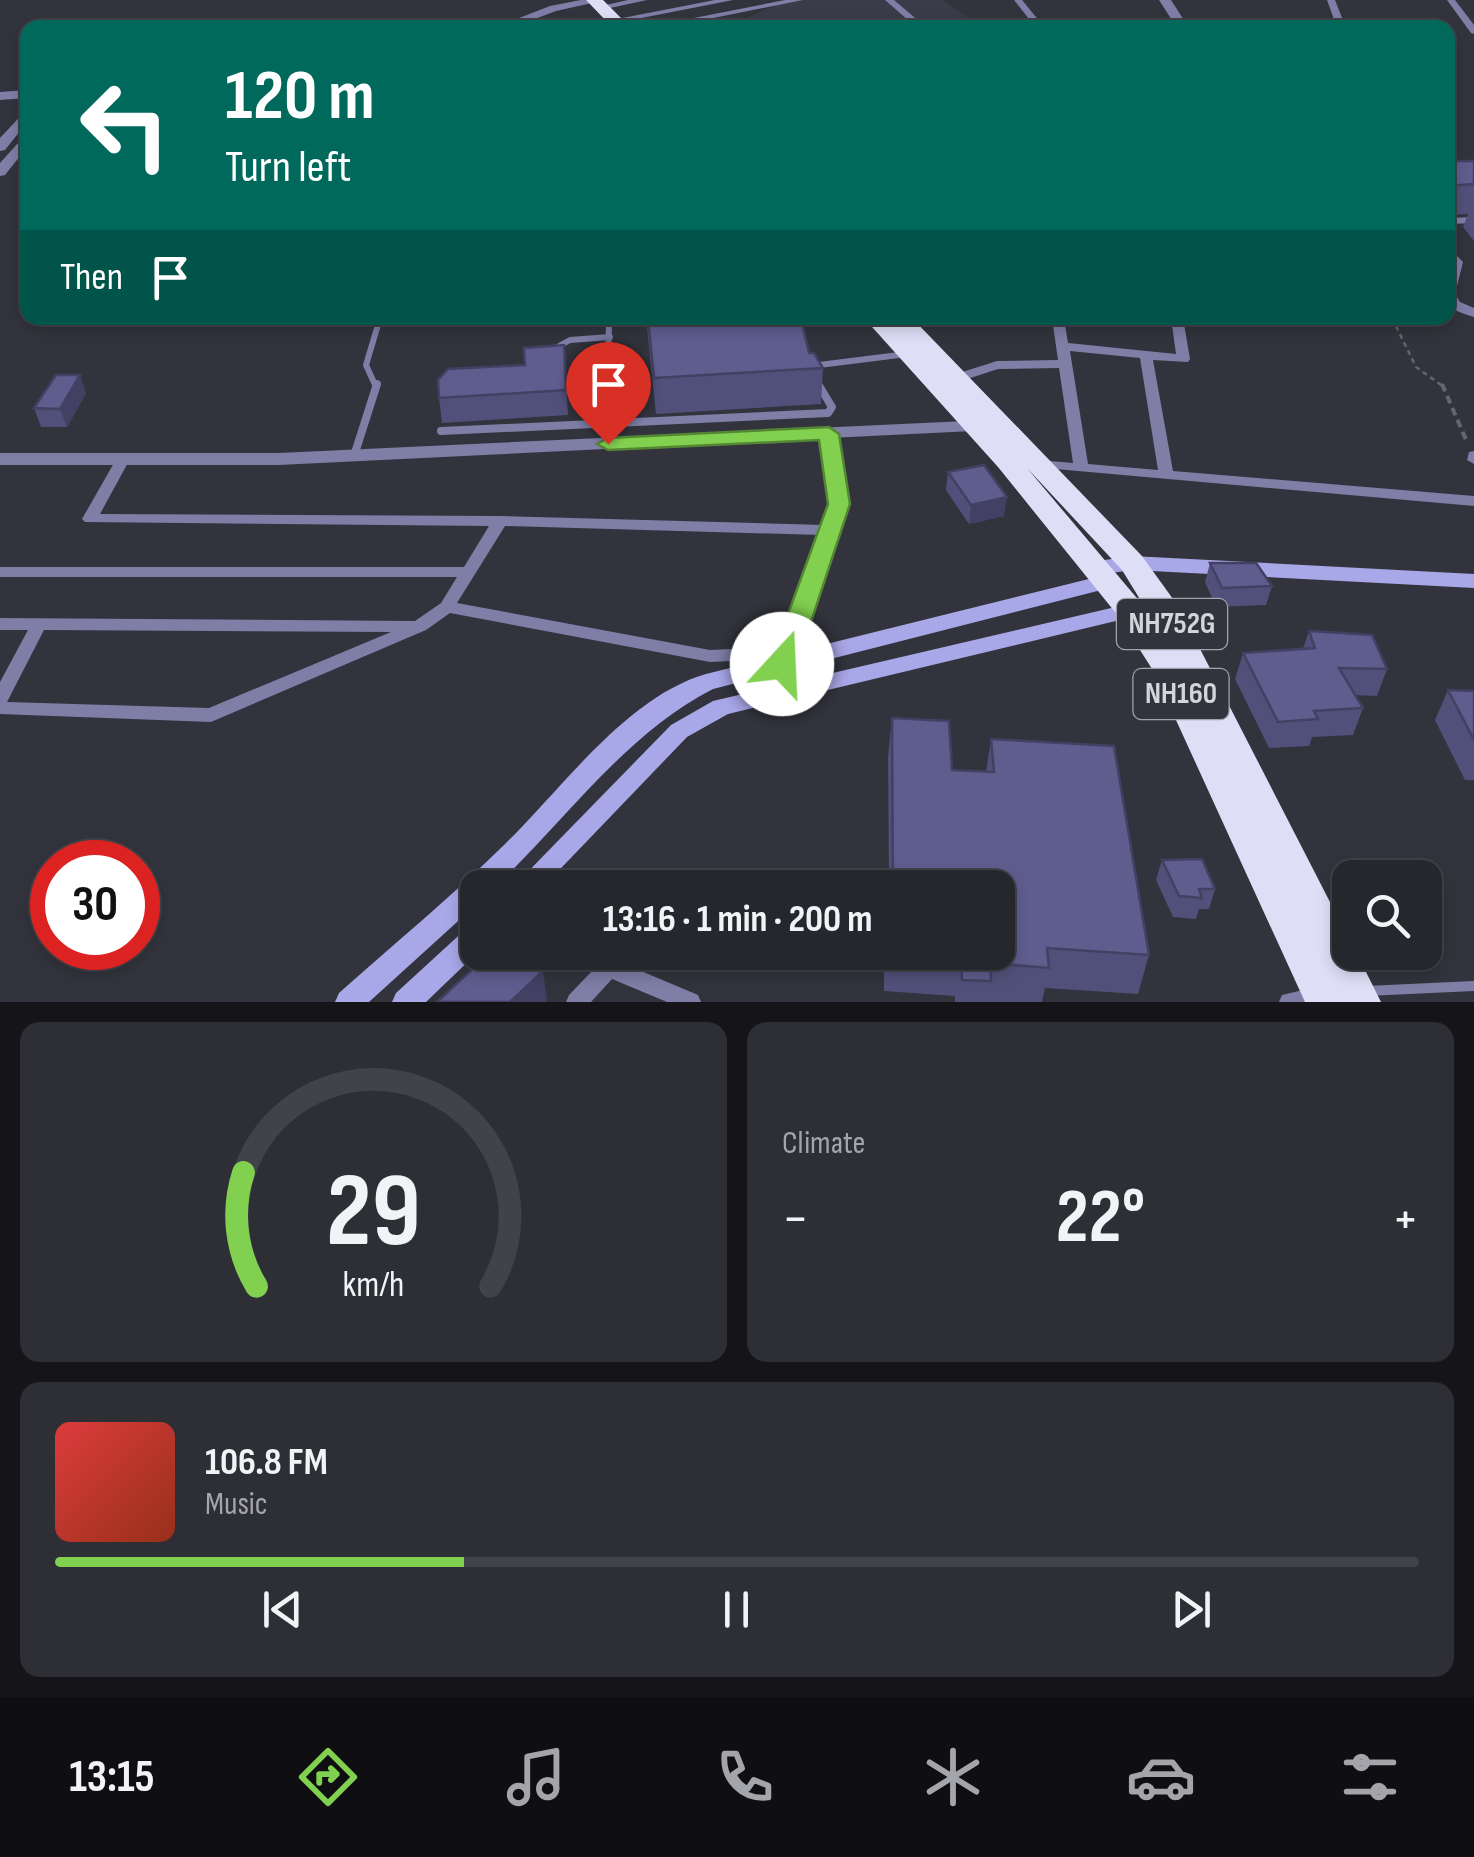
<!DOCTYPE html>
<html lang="en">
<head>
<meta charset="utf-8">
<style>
	body { margin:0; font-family:"Sofia Sans Condensed",sans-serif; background:#2e2e35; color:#f1f3f6; height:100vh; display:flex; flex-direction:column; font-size:38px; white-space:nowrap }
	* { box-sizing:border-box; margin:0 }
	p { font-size:32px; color:#a4a5aa }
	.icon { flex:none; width:55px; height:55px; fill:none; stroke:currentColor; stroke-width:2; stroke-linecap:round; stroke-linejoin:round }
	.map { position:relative; height:1002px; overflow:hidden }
	.side { display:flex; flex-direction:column; gap:20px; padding:20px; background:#151519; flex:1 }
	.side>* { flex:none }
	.top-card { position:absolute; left:20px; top:20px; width:1435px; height:305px; border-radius:20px; box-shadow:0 5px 15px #0003,0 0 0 2px #424349; background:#00695c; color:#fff; overflow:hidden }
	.tools { position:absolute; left:1332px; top:860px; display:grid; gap:20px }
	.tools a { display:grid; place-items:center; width:110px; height:110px; border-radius:20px; background:#26262d; box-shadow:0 5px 15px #0003,0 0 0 2px #424349; font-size:50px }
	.speed { position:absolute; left:30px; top:840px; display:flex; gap:20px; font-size:50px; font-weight:700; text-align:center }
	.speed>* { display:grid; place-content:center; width:130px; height:130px; border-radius:50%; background:#26262d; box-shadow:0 5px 15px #0003,0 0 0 2px #424349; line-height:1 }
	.speed .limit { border:15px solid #d22; background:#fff; color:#111 }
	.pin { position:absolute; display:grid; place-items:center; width:85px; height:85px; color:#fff; margin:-102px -42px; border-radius:50% 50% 50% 0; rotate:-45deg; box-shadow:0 0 10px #0007 }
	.pin .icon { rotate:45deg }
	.me { position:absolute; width:110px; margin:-55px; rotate:20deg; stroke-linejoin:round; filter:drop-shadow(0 0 8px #0008) }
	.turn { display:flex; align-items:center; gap:35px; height:210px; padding:0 40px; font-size:45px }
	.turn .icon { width:130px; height:130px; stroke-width:2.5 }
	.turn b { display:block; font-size:70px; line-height:85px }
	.then { display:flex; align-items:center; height:95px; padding:0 40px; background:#0003; gap:20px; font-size:38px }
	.big { font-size:75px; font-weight:700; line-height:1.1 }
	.side .widget { flex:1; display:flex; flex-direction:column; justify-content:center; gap:15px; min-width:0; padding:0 35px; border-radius:20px; background:#2e2e35 }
	.side .dial { align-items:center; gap:0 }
	.dial svg { height:260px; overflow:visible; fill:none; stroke:#424349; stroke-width:7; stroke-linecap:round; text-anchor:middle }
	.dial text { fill:#f1f3f6; stroke:none }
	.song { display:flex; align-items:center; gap:30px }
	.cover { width:120px; height:120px; border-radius:15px; background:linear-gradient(135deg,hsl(0 70% 55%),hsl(10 70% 35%)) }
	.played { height:10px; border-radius:5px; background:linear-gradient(90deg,#81d050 30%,#424349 30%) }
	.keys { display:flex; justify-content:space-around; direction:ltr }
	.heat { display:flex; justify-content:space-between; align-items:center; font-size:55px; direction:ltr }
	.side .tiles { flex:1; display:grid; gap:20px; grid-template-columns:1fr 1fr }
	.widget:last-child { grid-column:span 2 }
	.trip { position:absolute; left:460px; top:870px; width:555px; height:100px; border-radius:20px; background:#26262d; box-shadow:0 5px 15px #0003,0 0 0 2px #424349; font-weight:700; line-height:100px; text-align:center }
	.menu { display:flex; height:160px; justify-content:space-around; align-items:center; background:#0f0f12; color:#a4a5aa }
	.menu .icon { width:70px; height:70px }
	.menu .selected { color:#81d050 }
	.menu b { font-size:45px; color:#f1f3f6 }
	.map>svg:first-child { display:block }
	.built { fill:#3b3b4a }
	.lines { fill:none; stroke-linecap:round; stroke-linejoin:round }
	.path-far1 { stroke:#64656d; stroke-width:2.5; stroke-dasharray:5 4; stroke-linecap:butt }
	.path { stroke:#64656d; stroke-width:4; stroke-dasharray:8 5; stroke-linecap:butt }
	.service-far2 { stroke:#7e7ea7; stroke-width:6 }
	.service-far1 { stroke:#7e7ea7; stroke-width:8 }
	.service { stroke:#7e7ea7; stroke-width:10 }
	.minor { fill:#7e7ea7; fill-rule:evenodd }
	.tertiary { fill:#7e7ea7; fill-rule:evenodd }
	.secondary { fill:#a8a7e8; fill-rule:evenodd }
	.trunk { fill:#dedef7; fill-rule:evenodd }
	.wall { fill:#51507a }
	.shaded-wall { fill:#424163 }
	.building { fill:#5e5d8e; stroke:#424163; stroke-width:2.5 }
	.route { fill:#81d050; stroke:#548734; stroke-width:2.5 }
	.labels { text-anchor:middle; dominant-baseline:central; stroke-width:10; stroke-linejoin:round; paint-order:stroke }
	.shield { fill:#32333c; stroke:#a3a4ab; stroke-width:2.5 }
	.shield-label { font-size:30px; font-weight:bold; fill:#d4d4db }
</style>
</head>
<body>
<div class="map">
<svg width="1474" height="1002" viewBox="0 0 1474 1002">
	<rect width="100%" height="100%" fill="#32333c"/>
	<path class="built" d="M788,0H942L982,27L723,28Z"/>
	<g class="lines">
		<path class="path-far1" d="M1392,318L1416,367L1444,387"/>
		<path class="path" d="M1442,384L1467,442"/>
		<path class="service-far2" d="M552,350L570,340L610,337
			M811,366L907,354
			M817,382L820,387
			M376,387L366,365L380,318
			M608,387L609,318"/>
		<path class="service-far1" d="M441,431L828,413L832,407L818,384
			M608,444V384
			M354,456L377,384"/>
		<path class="service" d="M1366,991L1474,986"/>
		<path class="minor" d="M628,0H647L601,10L597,7Z
			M715,0H733L616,23L612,20Z
			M785,0H803L664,28H643Z
			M885,0H894L927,28H917Z
			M1014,0H1022L1045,28H1036Z
			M1327,0H1335L1346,28H1337Z
			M1447,0H1455L1474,25V34L1471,33Z
			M1474,217V223L1448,224V218Z
			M1448,249L1452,251L1463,262L1455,294L1460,302L1474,308V317C1468,315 1454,311 1450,306C1442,297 1448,273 1451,263L1448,259Z
			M1052,318H1064L1068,343L1176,354L1171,318H1183L1190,359L1188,362L1153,360L1173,471L1474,496V506L1033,467L1031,464L1038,460L1073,463L1059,368L998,369L958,382L951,378L953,375L997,361L1058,360ZM1070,351L1140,358L1158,470L1088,464Z
			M829,429L836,433L847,504L840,530L807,619L793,641L791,665L804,688L801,692H789L773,665L774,659L710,662L450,613L426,630L211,722L0,714V682L28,630H0V618L415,621L441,603L457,577H0V567H464L489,526L85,522L82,519L118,456L123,455L130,459L100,514L500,516L824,525L831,504L822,433ZM505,526L821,535L791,619L777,641L776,647L710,650L457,603ZM44,630L391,632L209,708L7,702Z
			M1474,451V464L1467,460L1469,452Z
			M562,952H596L698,995L701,1002H667L612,979L591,1002H566L569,995L593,970L565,958Z
			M1320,986L1328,988L1331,995L1328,1002H1279L1282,995Z"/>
		<path class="tertiary" d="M581,0L601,1L556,11L511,28H493L550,6Z
			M1159,0H1171L1189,28H1177Z
			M28,90V98L0,100V92Z
			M28,108V121L5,150L0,151V138Z
			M28,132V146L5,175L0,176V163Z
			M987,420L996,426L994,430L279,465H0V453H279Z"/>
		<path class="secondary" d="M1132,556L1474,574V588L1132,570L1098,575L1087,568L1098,561Z
			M1109,574L1117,576L1120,581L1117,586L713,689C624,735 566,820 494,888H478V903L369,1002H335L339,993C394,944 451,897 504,845C562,789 626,697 706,674Z
			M1141,601L1149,603L1152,608L1149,613L728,714L687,737L542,888H512L671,725L713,701Z
			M478,923V952L426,1002H392L396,993L468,927Z"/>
		<path class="trunk" d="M586,0H603L631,28H613Z
			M864,318L890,321L889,318H912L1142,556L1178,606L1350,941V952H1356L1381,1002H1305L1154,672L1119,617L998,467ZM1027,468L1122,570L1162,635L1141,603Z"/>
	</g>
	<path class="wall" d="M1448,161H1474V241L1463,227L1468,214L1448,215Z
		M646,318H801L809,353L823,368L821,404L656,414Z
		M564,345L568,415L442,423L439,398L525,365Z
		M86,393L67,427H41L34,408Z
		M948,472L1004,516L969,524L946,490Z
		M1210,563L1272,586L1266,605L1216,607L1205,582Z
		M1309,631L1387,669L1377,696L1355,695L1363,708L1353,735L1312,737L1309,746L1269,748L1235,679L1243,653L1303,649Z
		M1448,690L1474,691V780H1465L1435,720Z
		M892,718L952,770L986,772L991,739L1149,955L1138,994L1045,988L1042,1002H955V996L884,991V952H998L889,885L888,757Z
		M1162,860L1215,889L1209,909H1199L1196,919L1173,917L1156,880Z"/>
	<path class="shaded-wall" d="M80,375L86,393L67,427L60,409Z
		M1007,497L1004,516L969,524L971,505Z
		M543,971L547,1000L546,1002H510Z"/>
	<path class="building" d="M1448,161H1474V184L1448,186Z
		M648,318H801L809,353H814L823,368L654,378Z
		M564,345L566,390L439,398L438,380L448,369L525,365L524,348Z
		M56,375H80L60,409L34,408Z
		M984,465L1007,497L971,505L948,472Z
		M1210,563H1256L1272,586L1222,588Z
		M1309,631L1372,635L1387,669L1339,668L1363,708L1314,711L1318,719L1278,722L1243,653L1315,648Z
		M1448,690L1474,691V740Z
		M892,718L949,721L952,770L994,772L991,739L1114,746L1149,955L1047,948L1049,968L990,963L991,981L962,980L961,957L902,952H998V888H888V885L893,886Z
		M1202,859L1215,889H1199L1202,898L1179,896L1162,860Z
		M491,952H519L543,971L510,1002H437Z"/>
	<path class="route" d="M829,427L839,434L850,504L812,619L797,641L791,671H773L769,664L772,640L787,617L828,504L819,440L608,450L597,444L608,438Z"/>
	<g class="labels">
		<g class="shield">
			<rect x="1117" y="599" width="110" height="50" rx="8"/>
			<rect x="1133.5" y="669" width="95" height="50" rx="8"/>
		</g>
		<g class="shield-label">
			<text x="1172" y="624">NH752G</text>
			<text x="1181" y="694">NH160</text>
		</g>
	</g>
</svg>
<div class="tools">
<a><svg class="icon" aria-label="search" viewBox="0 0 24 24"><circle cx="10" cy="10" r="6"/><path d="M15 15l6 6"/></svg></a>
</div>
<div class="speed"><div class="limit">30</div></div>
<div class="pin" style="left:608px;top:444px;background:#d93025"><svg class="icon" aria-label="arrive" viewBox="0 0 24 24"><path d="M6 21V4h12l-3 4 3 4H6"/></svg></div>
<svg class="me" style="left:782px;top:664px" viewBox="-20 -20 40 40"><circle r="19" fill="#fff"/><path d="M0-13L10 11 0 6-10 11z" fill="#81d050"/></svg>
<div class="trip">13:16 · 1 min · 200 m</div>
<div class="top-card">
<div class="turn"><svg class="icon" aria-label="left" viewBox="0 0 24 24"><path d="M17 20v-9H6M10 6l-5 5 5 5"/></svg><div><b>120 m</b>Turn left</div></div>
<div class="then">Then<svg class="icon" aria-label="arrive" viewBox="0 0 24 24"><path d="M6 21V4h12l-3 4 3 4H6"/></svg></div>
</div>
</div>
<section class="side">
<div class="tiles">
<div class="widget dial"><svg viewBox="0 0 100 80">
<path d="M14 69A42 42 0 1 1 86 69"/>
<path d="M14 69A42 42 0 0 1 10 34" stroke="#81d050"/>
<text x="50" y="56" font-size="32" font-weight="700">29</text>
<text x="50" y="72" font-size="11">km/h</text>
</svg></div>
<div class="widget"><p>Climate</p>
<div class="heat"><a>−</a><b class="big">22°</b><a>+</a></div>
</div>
<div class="widget">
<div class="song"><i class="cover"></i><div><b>106.8 FM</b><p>Music</p></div></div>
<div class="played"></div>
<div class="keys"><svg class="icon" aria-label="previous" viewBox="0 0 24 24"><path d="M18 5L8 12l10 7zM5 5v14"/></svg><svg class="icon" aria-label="pause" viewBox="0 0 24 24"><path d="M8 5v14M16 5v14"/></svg><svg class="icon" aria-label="next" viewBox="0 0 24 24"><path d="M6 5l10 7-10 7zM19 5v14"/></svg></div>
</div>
</div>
</section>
<nav class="menu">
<b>13:15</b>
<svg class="icon selected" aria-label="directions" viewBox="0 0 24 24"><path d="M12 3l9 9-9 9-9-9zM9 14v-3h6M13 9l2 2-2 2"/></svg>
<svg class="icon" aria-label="music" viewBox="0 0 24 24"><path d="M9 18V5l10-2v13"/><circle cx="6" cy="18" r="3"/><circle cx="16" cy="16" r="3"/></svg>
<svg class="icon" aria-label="phone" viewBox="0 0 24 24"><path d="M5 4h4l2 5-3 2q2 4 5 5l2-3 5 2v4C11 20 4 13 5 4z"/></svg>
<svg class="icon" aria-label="climate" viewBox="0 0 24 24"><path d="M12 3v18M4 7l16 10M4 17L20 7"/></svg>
<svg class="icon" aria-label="car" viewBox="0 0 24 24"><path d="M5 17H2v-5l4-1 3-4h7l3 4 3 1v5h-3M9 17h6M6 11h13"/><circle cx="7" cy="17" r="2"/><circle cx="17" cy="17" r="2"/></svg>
<svg class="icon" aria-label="filters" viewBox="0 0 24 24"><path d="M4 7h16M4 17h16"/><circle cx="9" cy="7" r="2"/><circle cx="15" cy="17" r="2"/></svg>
</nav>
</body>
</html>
